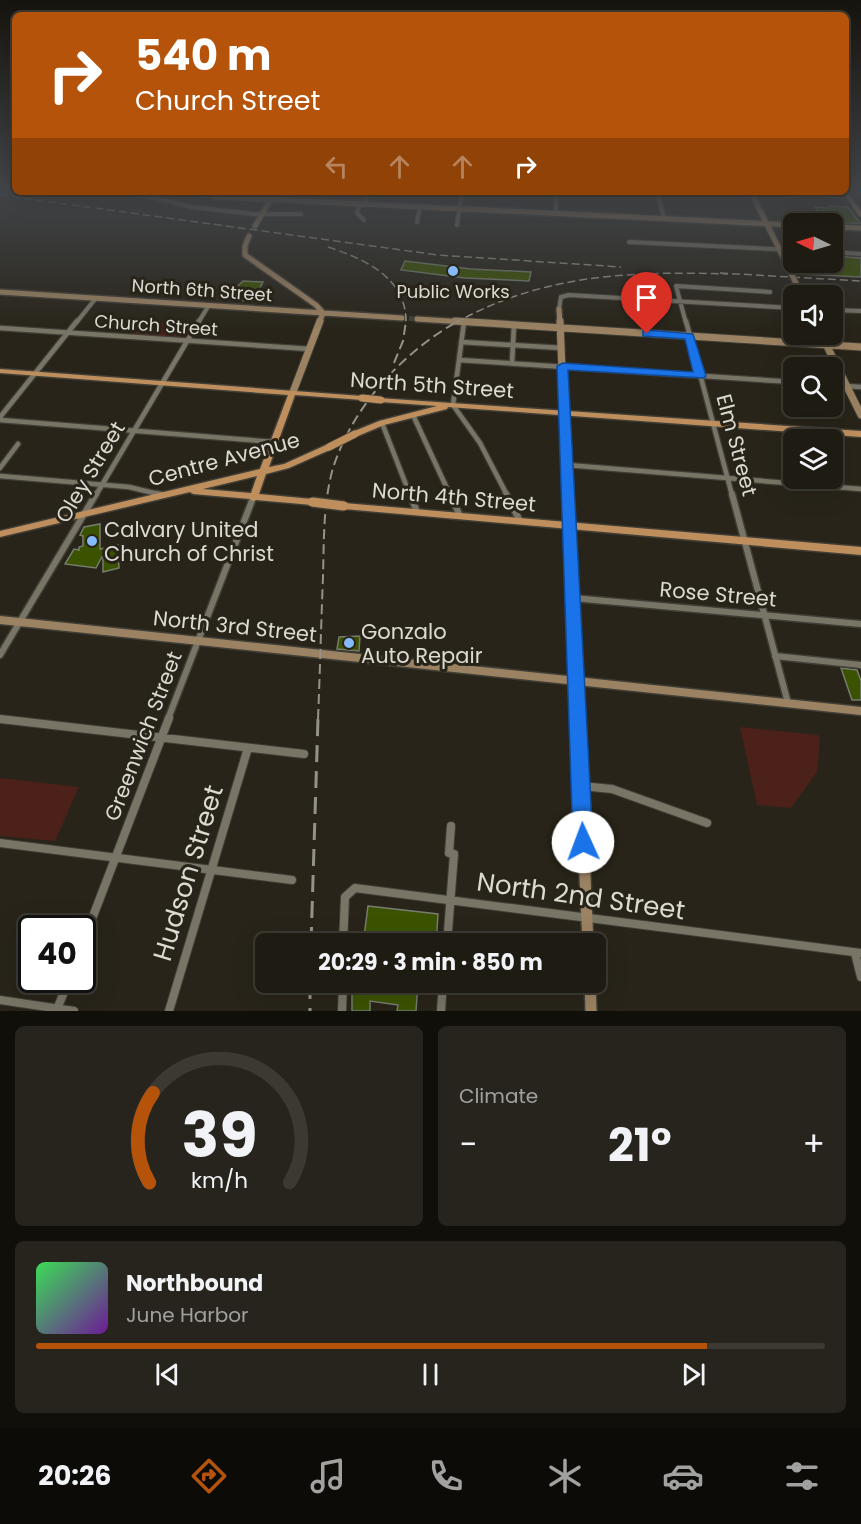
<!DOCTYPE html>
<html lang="en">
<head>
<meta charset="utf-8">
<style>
	body { margin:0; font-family:Poppins,sans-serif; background:#26241c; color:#f1f3f6; height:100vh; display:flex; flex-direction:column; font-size:22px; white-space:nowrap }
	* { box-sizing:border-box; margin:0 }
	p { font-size:20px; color:#a1a1a0 }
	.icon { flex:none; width:33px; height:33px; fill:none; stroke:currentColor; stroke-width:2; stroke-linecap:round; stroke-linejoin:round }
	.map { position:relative; height:1011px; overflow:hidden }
	.sheet { display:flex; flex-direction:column; gap:15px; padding:15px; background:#100f0a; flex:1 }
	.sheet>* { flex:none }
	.top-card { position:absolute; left:12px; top:12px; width:837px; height:183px; border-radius:9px; box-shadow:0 6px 24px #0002,0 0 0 2px #3c3933; background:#b45309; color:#fff; overflow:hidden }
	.needle { width:39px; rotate:275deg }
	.tools { position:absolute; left:783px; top:213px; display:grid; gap:12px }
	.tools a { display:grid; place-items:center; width:60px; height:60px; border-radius:9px; background:#1e1b13; box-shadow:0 6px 24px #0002,0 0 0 2px #3c3933; font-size:30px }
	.speed { position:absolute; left:18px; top:915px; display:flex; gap:12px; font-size:30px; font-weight:700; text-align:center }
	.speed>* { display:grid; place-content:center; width:78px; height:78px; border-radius:50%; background:#1e1b13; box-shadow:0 6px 24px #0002,0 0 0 2px #3c3933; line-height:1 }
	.speed .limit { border:3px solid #111; border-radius:9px; background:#fff; color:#111 }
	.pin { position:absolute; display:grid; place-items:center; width:51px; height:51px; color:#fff; margin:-62px -26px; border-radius:50% 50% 50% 0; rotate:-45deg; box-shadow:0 0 6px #0007 }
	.pin .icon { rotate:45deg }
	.me { position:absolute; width:66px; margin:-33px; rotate:358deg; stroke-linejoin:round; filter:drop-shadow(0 0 4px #0008) }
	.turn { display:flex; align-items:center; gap:21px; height:126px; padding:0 24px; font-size:27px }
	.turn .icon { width:78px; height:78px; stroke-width:2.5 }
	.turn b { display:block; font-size:42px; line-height:51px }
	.lanes { display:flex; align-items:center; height:57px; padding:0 24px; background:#0003; justify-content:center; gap:30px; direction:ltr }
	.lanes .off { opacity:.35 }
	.big { font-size:45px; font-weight:700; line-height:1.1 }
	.sheet .card { flex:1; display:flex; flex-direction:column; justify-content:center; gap:9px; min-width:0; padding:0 21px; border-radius:9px; background:#26241c }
	.sheet .dial { align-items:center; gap:0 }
	.dial svg { height:156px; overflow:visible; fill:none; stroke:#3c3933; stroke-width:7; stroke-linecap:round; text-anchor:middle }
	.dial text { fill:#f1f3f6; stroke:none }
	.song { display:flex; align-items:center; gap:18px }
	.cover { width:72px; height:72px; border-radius:9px; background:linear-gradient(135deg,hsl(130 70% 55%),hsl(280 70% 35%)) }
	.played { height:6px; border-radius:3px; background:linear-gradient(90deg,#b45309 85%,#3c3933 85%) }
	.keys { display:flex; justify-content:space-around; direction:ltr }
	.heat { display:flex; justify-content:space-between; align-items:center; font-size:33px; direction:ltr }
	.sheet .tiles { flex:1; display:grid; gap:15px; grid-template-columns:1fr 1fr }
	.card:last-child { grid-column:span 2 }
	.trip { position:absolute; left:255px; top:933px; width:351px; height:60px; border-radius:9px; background:#1e1b13; box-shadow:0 6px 24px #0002,0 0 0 2px #3c3933; font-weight:700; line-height:60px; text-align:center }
	.tab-bar { display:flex; height:96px; justify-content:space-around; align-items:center; background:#0c0b08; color:#a1a1a0 }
	.tab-bar .icon { width:42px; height:42px }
	.tab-bar .current { color:#b45309 }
	.tab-bar b { font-size:27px; color:#f1f3f6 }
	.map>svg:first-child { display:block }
	.green { fill:#4b211a }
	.building { fill:#3b5300; stroke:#767c6f; stroke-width:1.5 }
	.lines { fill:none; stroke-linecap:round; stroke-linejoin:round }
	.secondary-tunnel { stroke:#433f35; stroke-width:5; stroke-dasharray:5 2; stroke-linecap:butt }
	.street-far3-casing { stroke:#413e36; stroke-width:6 }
	.street-far2-casing { stroke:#413e36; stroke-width:7 }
	.street-far1-casing { stroke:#413e36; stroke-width:9 }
	.street-casing { stroke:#413e36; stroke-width:10 }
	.secondary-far3-casing { stroke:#413e36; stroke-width:8 }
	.secondary-far2-casing { stroke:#413e36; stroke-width:9 }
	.secondary-far1-casing { stroke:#413e36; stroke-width:11 }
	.secondary-casing { stroke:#413e36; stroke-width:14 }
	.primary-casing { stroke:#413e36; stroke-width:3 }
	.street-far3 { stroke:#787567; stroke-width:4 }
	.street-far2 { stroke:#787567; stroke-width:4.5 }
	.street-far1 { stroke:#787567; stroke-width:6 }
	.street { stroke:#787567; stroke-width:8 }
	.secondary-far3 { stroke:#9b8262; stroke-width:5 }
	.secondary-far2 { stroke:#9b8262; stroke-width:7 }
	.secondary-far1 { stroke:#9b8262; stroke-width:8 }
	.secondary { stroke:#9b8262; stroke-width:11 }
	.primary { fill:#be8f5d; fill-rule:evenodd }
	.rail-far2 { stroke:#959289; stroke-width:1.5; stroke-dasharray:8 4; stroke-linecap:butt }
	.rail-far1 { stroke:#959289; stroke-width:2; stroke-dasharray:10 5; stroke-linecap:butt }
	.rail { stroke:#959289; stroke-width:3; stroke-dasharray:17 9; stroke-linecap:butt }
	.secondary-bridge-casing { stroke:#413e36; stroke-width:8; stroke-linecap:butt }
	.primary-bridge-far1-casing { stroke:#413e36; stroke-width:9; stroke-linecap:butt }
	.primary-bridge-casing { stroke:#413e36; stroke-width:12; stroke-linecap:butt }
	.secondary-bridge { stroke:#9b8262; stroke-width:5 }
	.primary-bridge-far1 { stroke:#be8f5d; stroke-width:7 }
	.primary-bridge { stroke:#be8f5d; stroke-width:9 }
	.route { fill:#1a73e8; stroke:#114b97; stroke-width:1.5 }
	.poi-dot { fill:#86bbfb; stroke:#282419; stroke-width:2 }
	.labels { text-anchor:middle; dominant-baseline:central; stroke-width:6; stroke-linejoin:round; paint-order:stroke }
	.far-street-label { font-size:18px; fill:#dcdad3; stroke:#282419 }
	.far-poi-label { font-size:18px; fill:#dcdad3; stroke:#282419 }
	.street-label { font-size:21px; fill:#dcdad3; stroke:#282419 }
	.poi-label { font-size:21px; fill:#dcdad3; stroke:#282419; text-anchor:start }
	.near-street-label { font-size:26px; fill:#dcdad3; stroke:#282419 }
</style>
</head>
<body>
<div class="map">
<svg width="861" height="1011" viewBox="0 0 861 1011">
	<rect width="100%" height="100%" fill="#282419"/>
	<path class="green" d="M143,321L192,324L183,339L133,336Z
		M740,727L818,735L820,739L817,772L791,808L757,805Z
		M0,778L79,787L55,841L0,836Z"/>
	<path class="building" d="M829,206L848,207L860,223L826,224L815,207L830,208Z
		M832,256L861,258V277L800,274L794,262H832Z
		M405,261L471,269L531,272L529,281L465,278L401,270Z
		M243,281L263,282L252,302L231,299L234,290Z
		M100,524V549L118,545L119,568L103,572V555L96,568L65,564L74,549L79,550V547L83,546V536L80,535L84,527Z
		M360,636L359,651L337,649L339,637Z
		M841,668L857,670L861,681V700H852Z
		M368,906L438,914L436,944H363Z
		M352,982H418L416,1011H397L398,1005L370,1001V1011H352Z"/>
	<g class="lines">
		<path class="secondary-tunnel" d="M402,318L417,319"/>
		<g class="street-far3-casing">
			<path id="street-far3" d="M130,192L192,207L254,214H301
				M556,192V213
				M657,192L664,218
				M245,198L248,192
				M360,203L357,213L364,220
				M365,203L369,192
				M417,222L420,206
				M457,225L462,192
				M629,242L794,250
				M832,252L861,254
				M559,309L561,297L569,295L794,308
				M832,310L861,311
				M76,323L96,298
				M198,323L209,305
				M686,323L676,286L770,292"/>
		</g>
		<g class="street-far2-casing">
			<path id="street-far2" d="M686,321L732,495
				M464,322L453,405L480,443L507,495
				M0,328L310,349
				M461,342L562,348
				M459,360L794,382
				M512,363L514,325
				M832,385L861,387
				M413,415L450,495
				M0,417L77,321
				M0,420L274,442
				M382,423L410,495
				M567,465L861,489
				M0,468L18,444
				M0,476L129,487L162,495
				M96,495L199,321"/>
		</g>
		<g class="street-far1-casing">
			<path id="street-far1" d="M156,494L162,495
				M410,494L417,512
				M450,494L460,516
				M506,494L520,521
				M732,494L788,703
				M573,598L861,624
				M0,655L96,494
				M775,656L861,665
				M0,719H3
				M168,719L253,498"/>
		</g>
		<g class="street-casing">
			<path id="street" d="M0,719L304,754
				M581,786L612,789L707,823
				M0,843L292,880
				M343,944L345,897L355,888L861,953
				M447,944L454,854L449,853L451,826
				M82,945L169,718
				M855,953L861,977
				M0,1000L74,1011
				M57,1009L69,980
				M169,1011L248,748
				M342,1011L343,982
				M441,1011L443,982"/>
		</g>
		<g class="secondary-far3-casing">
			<path id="secondary-far3" d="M198,192L217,197L794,225
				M751,192L792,275
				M255,226L275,192
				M832,227L861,228
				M249,236L245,246V255L316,305L323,313
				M794,279L802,296
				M0,292L402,318
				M559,309L560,323
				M417,319L479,323
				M319,323L323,313"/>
		</g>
		<g class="secondary-far2-casing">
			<path id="secondary-far2" d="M455,321L861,347
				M560,321L567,495
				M821,334L861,415
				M293,392L320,321"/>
		</g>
		<g class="secondary-far1-casing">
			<path id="secondary-far1" d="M567,494L578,719
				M0,620L861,711"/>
		</g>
		<g class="secondary-casing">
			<path id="secondary" d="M578,718L588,944
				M590,982L591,1011"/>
		</g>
		<g class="primary-casing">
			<path id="primary" d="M846,191L861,211V217L859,216L843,192H846Z
				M0,369L362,396L366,398L362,400L295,395L269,467L284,464L326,445H332L333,447L332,449L289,468L266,474L259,494L312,499L315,500L316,502L315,504L312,505L256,500L253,501L250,499L193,494L190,492L0,537V531L260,469L288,395L0,373ZM257,476L251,493L203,489Z
				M378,398L861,431V437L448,407L447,409L384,425L358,436H352L351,434L352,432L379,421L437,406L381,402H378L377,400Z
				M344,503L861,547V555L344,509L341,508L340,506L341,504Z"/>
		</g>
		<use href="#street-far3" class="street-far3"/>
		<use href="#street-far2" class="street-far2"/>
		<use href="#street-far1" class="street-far1"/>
		<use href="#street" class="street"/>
		<use href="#secondary-far3" class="secondary-far3"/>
		<use href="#secondary-far2" class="secondary-far2"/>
		<use href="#secondary-far1" class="secondary-far1"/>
		<use href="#secondary" class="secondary"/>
		<use href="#primary" class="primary"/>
		<path class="rail-far2" d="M0,195L438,255L621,267
			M328,247C365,259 407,278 406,323
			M720,273L861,281
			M455,323C543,274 630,271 728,274"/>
		<path class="rail-far1" d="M394,363L403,341L406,321
			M318,719C320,672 321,625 323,577C324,541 323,503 333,468C353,406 402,353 458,321"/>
		<path class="rail" d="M311,944L318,718
			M310,982V1011"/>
		<g class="secondary-bridge-casing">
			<path id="secondary-bridge" d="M792,275L794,279"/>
		</g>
		<g class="primary-bridge-far1-casing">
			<path id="primary-bridge-far1" d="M362,398L381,400
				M329,447L355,434"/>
		</g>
		<g class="primary-bridge-casing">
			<path id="primary-bridge" d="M312,502L344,506"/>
		</g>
		<use href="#secondary-bridge" class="secondary-bridge"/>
		<use href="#primary-bridge-far1" class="primary-bridge-far1"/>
		<use href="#primary-bridge" class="primary-bridge"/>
	</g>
	<linearGradient id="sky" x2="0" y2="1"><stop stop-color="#16140e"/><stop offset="0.57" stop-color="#424549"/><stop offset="1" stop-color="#424549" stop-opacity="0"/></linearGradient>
	<rect width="861" height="332" fill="url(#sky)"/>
	<path class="route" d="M647,330L693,334L706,376L704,378L568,370L593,842L590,849L583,852L576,849L573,842L557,366L563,363L693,372L685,339L643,336V331Z"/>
	<g class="poi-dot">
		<circle cx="453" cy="271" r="6"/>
		<circle cx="92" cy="541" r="6"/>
		<circle cx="349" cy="643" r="6"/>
	</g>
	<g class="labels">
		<g class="far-street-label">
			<text transform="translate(202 290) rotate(4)">North 6th Street</text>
			<text transform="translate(156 325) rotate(4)">Church Street</text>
		</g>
		<g class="far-poi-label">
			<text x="453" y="291">Public Works</text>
		</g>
		<g class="street-label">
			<text transform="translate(432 385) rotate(4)">North 5th Street</text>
			<text transform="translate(737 445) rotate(75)">Elm Street</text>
			<text transform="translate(224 459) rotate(-15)">Centre Avenue</text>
			<text transform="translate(90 472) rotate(-59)">Oley Street</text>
			<text transform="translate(454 497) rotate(5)">North 4th Street</text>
			<text transform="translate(718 594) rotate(5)">Rose Street</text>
			<text transform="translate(235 626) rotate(6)">North 3rd Street</text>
			<text transform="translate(143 736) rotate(-69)">Greenwich Street</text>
		</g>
		<g class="poi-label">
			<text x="104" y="529">Calvary United<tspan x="104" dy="24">Church of Christ</tspan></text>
			<text x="361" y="631">Gonzalo<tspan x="361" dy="24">Auto Repair</tspan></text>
		</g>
		<g class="near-street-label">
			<text transform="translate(188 873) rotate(-73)">Hudson Street</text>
			<text transform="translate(581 896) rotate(8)">North 2nd Street</text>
		</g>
	</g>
</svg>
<div class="tools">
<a><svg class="needle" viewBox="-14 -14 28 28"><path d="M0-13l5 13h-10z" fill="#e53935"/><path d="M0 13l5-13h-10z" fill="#a1a1a0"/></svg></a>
<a><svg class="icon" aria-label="sound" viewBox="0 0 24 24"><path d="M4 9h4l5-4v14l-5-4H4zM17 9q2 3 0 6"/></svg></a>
<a><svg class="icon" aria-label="search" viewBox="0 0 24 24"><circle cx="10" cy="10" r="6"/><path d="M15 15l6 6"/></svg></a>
<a><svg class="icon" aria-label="layers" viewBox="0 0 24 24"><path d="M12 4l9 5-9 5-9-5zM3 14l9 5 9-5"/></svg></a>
</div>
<div class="speed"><div class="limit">40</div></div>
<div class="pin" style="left:647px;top:334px;background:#d93025"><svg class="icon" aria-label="arrive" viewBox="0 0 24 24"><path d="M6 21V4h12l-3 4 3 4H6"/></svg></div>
<svg class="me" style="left:583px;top:842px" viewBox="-20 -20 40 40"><circle r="19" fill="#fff"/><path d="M0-13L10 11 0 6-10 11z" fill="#1a73e8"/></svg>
<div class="trip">20:29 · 3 min · 850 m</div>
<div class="top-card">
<div class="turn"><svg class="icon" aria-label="right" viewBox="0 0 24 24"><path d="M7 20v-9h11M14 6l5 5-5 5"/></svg><div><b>540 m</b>Church Street</div></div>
<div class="lanes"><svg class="icon off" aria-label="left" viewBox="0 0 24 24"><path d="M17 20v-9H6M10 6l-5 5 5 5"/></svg><svg class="icon off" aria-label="ahead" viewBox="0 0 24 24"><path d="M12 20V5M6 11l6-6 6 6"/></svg><svg class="icon off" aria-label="ahead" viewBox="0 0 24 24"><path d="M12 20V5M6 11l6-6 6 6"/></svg><svg class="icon" aria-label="right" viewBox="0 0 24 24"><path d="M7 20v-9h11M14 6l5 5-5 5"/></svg></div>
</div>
</div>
<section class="sheet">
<div class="tiles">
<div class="card dial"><svg viewBox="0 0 100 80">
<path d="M14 69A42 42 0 1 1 86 69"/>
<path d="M14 69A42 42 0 0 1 16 23" stroke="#b45309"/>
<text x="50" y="56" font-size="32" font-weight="700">39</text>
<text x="50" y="72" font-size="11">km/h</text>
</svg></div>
<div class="card"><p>Climate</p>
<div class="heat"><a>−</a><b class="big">21°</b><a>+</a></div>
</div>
<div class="card">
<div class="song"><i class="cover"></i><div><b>Northbound</b><p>June Harbor</p></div></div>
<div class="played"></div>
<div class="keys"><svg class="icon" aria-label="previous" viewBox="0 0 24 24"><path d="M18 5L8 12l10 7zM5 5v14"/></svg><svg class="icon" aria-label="pause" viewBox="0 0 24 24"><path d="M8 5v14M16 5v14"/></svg><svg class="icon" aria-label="next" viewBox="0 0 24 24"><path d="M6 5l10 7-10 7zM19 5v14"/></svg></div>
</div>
</div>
</section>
<nav class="tab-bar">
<b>20:26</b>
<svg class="icon current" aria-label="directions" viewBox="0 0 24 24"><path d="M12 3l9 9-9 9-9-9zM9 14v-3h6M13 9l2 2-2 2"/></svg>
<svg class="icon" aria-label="music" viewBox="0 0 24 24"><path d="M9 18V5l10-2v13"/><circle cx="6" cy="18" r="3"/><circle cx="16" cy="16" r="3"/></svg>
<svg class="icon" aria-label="phone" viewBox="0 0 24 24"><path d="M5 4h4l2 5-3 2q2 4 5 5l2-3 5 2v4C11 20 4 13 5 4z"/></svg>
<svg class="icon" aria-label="climate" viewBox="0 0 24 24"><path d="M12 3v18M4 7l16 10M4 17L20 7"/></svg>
<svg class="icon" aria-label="car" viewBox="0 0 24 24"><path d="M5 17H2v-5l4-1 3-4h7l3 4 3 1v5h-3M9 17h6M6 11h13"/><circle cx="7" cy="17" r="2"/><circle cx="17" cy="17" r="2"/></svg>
<svg class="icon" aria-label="filters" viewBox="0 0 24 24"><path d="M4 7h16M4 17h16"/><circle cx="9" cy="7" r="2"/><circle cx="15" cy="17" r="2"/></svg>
</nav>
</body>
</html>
